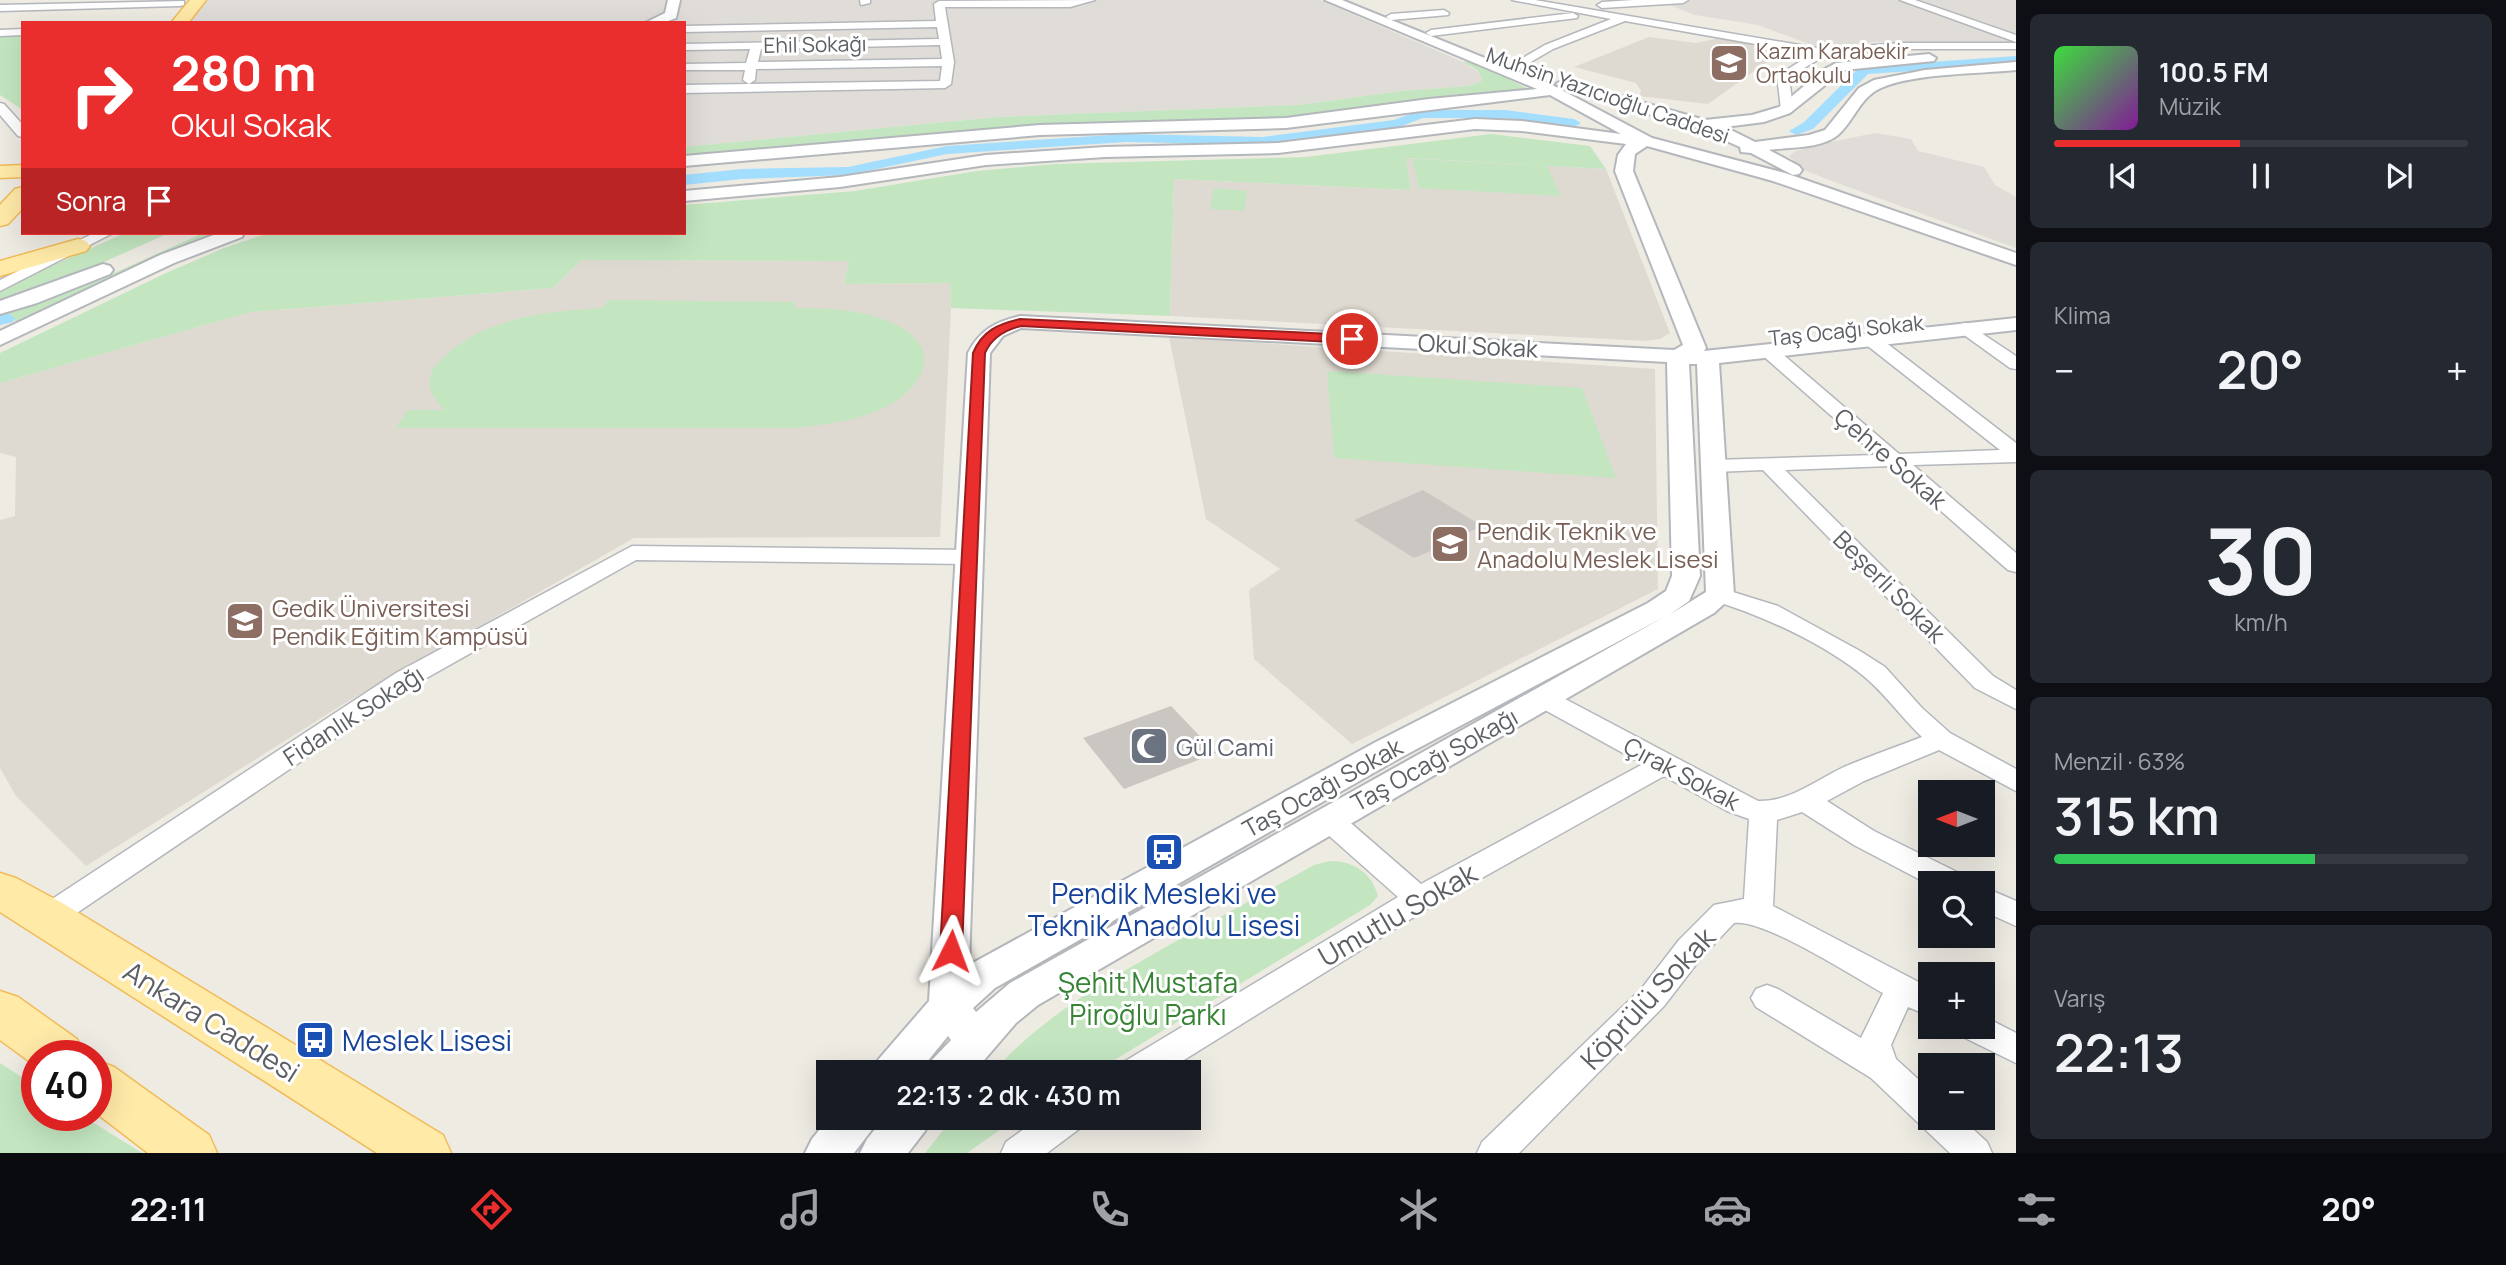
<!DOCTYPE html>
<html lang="tr">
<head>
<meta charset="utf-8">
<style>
	body { margin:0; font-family:Manrope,sans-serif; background:#242831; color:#f1f3f6; height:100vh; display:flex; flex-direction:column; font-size:26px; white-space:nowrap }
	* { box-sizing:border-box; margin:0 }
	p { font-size:23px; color:#9ea1a6 }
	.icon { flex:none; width:38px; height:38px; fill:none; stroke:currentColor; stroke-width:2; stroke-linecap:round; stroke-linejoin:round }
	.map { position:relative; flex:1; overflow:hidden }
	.side { display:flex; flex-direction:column; gap:14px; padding:14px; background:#0d0f14; width:490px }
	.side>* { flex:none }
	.top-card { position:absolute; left:21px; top:21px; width:665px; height:214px; border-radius:0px; box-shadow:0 7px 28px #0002; background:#ea2e2e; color:#fff; overflow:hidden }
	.needle { width:46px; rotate:270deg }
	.fabs { position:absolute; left:1918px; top:780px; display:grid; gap:14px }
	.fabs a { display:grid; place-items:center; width:77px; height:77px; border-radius:0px; background:#171b24; box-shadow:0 7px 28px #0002; font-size:35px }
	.speed { position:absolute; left:21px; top:1040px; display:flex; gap:14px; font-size:35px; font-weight:700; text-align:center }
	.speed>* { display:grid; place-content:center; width:91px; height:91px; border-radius:50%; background:#171b24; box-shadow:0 7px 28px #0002; line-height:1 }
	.speed .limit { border:10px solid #d22; background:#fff; color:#111 }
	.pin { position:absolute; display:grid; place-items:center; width:60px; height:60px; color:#fff; margin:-30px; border:4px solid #fff; border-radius:50%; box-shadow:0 2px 7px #0007 }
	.me { position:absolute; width:77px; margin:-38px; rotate:3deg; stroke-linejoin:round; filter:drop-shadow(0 0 5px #0008) }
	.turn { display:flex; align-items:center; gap:24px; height:147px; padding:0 35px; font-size:32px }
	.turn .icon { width:91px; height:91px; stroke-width:2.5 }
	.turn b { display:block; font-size:49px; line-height:60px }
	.then { display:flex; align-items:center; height:66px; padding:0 35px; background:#0003; gap:14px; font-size:26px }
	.big { font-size:52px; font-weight:600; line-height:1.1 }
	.side .tile { flex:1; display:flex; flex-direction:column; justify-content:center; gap:10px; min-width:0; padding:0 24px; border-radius:10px; background:#242831 }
	.side .dial { align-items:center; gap:0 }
	.dial b { font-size:91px; line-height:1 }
	.song { display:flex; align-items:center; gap:21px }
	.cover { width:84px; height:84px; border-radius:10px; background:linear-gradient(135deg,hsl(120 70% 55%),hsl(290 70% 35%)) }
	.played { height:7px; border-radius:4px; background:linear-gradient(90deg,#ea2e2e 45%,#363941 45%) }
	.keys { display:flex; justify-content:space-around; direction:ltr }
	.heat { display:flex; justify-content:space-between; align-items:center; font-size:38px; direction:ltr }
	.charge { height:10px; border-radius:5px; background:linear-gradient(90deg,#34c759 63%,#363941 0) }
	.trip { position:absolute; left:816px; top:1060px; width:385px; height:70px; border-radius:0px; background:#171b24; box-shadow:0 7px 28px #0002; font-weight:600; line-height:70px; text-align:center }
	.dock { display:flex; height:112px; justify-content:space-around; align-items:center; background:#090b0e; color:#9ea1a6 }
	.dock .icon { width:49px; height:49px }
	.dock .active { color:#ea2e2e }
	.dock b { font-size:32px; color:#f1f3f6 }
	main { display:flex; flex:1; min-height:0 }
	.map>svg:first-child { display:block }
	.industrial { fill:#e0ddd8 }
	.education { fill:#dedad1 }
	.green { fill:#c3e6c0 }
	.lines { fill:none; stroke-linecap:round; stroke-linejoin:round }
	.canal { fill:#a3deff; fill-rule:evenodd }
	.building { fill:#cac6c1 }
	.minor-casing { stroke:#b4b7bb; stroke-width:3 }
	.tertiary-casing { stroke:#b4b7bb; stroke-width:4 }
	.primary-casing { stroke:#f2bb59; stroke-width:3 }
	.minor { fill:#fff; fill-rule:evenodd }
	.tertiary { fill:#fff; fill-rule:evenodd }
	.primary { fill:#ffeaa8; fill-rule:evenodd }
	.route { fill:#ea2e2e; stroke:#981e1e; stroke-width:2 }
	.labels { text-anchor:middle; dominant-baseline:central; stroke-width:6; stroke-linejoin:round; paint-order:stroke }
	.far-street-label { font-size:21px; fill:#5c6064; stroke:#fff }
	.far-education-label { font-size:21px; fill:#785e54; stroke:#fff; text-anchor:start }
	.street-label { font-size:24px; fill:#5c6064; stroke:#fff }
	.education-label { font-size:24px; fill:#785e54; stroke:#fff; text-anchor:start }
	.worship-label { font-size:24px; fill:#5b616d; stroke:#fff; text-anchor:start }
	.near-transit-label { font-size:28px; fill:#164399; stroke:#fff }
	.near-street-label { font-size:28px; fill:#5c6064; stroke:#fff }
	.near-park-label { font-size:28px; fill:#368334; stroke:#fff }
</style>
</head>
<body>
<main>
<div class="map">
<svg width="2016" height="1153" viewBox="0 0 2016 1153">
	<rect width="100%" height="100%" fill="#eeebe3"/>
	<path class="industrial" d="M203,0H1320L1463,62L1481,74L1483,78L1482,81L1468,86L1402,91L1298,105L998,117L684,147V23H187Z
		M1657,0H2016V44L1874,42L1820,48L1758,25L1695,15Z
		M1875,133L1911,139L1918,151L1984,167L1995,185L2016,197V248L1829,180L1802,169L1789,156L1794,152L1811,146Z"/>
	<path class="education" d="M1649,37L1696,43L1720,38L1781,52L1708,104L1639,96L1641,91L1636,83L1574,67Z
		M1406,158L1606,169L1670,333L1660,339L1646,341L1170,316L1174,179L1411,190Z
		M581,260L849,261L844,284L950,283L951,308L940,537L634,538L345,703L86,866L16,796L0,768V520L15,516L16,457L0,453V383L251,312L553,288Z
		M1169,337L1655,369L1658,589L1352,744L1254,659L1249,590L1280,569L1206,519Z"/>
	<path class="green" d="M0,34H23V110L0,95Z
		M1473,60L1530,90L1403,101L1281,119L1009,127L780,149L684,154V147L998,117L1298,105L1402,91L1468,86L1482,81C1483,71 1471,67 1463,62Z
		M1491,134L1590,146L1606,169L1406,158L1411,190L1174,179L1170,316L951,308L950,283L844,284L849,261L581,260L553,288L251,312L0,383V353L166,273L224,248L269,233H684V205L855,191L977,171L1055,164L1306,157Z
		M1412,159L1547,166L1561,196L1419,188Z
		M1214,188L1247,191L1244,211L1210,209Z
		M125,233H169L77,274L0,302V289Z
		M203,233H226L20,324L5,314L112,274Z
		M608,300L796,302L794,308C826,308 860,309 890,322C949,347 923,392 877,411C850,422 821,425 792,428H396L408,410H445C431,398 423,380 437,364C478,318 545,311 603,308Z
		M1327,371L1582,388L1616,478L1334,458Z
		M1330,861C1354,861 1372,873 1378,896L1370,905L1093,1073H992C1042,1016 1108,980 1173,943C1220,917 1267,891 1314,865Z
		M0,1063L37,1087V1115H81L142,1153H0Z
		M953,1118H1017L967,1153H925Z"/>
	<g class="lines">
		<path class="canal" d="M2016,56V64L1868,74L1813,129L1796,135L1789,131L1803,123L1860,67Z
			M1421,110H1505L1574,119L1581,123L1574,127L1505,118H1423L1397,128L1263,145L1126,142L947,154L848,175L742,179L684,185V175L742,169L848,167L947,146L1126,134L1263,137L1394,120Z
			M6,312L15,318L13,322L0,325V313Z"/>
	</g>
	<path class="building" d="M1423,490L1482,526L1456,538L1467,544L1447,553L1438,548L1414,558L1354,520Z
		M1171,706L1216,753L1124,789L1083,738Z"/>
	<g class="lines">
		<g class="minor-casing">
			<path id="minor" d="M860,0H870V3L861,5Z
				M1095,0L1070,7H945L954,62L951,84L945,88L684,93V85L940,81L942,66L756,69L755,80L749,84L743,80L745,70H684V64L746,63L750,49L684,50V44L939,39L937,27L684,32V26L936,21L934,4L939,1ZM940,45L942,59L758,62L761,49Z
				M1512,0H1535L1823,49L1901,43H2016V49H1901L1826,55L1789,77L1793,109L1787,113L1781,109L1777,76L1812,54L1625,21L1553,49L1519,69H1511V65L1545,45L1611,19Z
				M1633,0H1688L1683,3L1602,8L1597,5L1602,2Z
				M1900,0H1915L2016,35V42Z
				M184,1V5L180,6L0,11V5Z
				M1444,10L1449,13L1448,15L1391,20L1386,17L1391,14Z
				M1573,13L1578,16L1577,18L1431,36L1426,33L1431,30Z
				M23,29V35L0,36V30Z
				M0,103L4,104L23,125V137L18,136L0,115Z
				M94,233H113L0,291V280Z
				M1966,323L2016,356V369L2010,368L1960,332L1957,328L1960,324Z
				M1870,334L1876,335L2016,443V462L1913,465L2016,553V572L2008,570L1890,466L1785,470L1993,676L2016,690V709L1975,688L1763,470L1714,472L1707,470L1704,466L1707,462L1714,460L1876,455L1761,354L1758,350L1767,345L1773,346L1899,454L2000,450L1864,343L1861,339Z
				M632,546L969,550L977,552L980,557L977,562L969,564L636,560L414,685L59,925L48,929L37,925L33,917L37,909L396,673Z
				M1720,588L1778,606L1860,651L1885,667L1922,708L1950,733L2016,769V791L1939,750L1864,781L1827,801L1874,831L1965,876L1970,884L1930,885L1854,845L1802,812L1777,820L1773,906L1930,988V1016L1908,1007L1891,1045L1896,1059L1930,1090V1118H1961L1987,1142L1992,1153H1950L1871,1078L1756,1007L1751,998L1756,989L1767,985L1778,989L1861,1038L1883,993C1854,977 1763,918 1734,923L1701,958L1664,1006L1519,1153H1477L1482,1142L1642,988L1679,940L1714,905L1744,899L1749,819L1727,811L1664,776L1430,907L1163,1073H1117L1122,1063L1398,897L1318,826L1314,819L1318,812L1328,809L1338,812L1421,884L1643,764L1534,704L1530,698L1534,692L1543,690L1552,692L1758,801C1790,802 1816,780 1844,767C1870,756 1896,747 1922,737C1902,718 1886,695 1866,678C1824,643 1763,616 1712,600L1708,595L1712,590Z
				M1983,887L2016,901V926L1983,911Z
				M1983,1016L2016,1033V1063L1963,1037L1959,1027H1983Z
				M1039,1118H1084L1079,1129L1047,1153H1001L1006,1142Z"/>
		</g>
		<g class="tertiary-casing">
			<path id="tertiary" d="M668,0H680L676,18L663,23H645L665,13Z
				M1325,0H1342L1554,86L1652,138L1785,173L2016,253V265L1773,181L1647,146L1635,154L1633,171L1706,348L1704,351L2016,318V330L1719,363L1734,595L1714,613L1038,1005L1016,1023L973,1073H926L932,1060L951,1040L948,1036L918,1073H872L878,1060L929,1001L968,353C980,330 995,322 1020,316L1674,350L1683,345L1615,171L1618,155L1626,144L1522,131L1475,129L1278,153L1105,157L986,165L840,187L684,201V191L840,177L986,155L1105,147L1278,143L1475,119L1522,121L1621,134L1550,95L1286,128L1040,135L684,166V156L1040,125L1286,118L1429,99L1537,89ZM1021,328L1667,362L1672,576L1666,591L1648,603L1374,743L969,965L990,353L1003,336ZM1689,364H1697L1706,592L1669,615L1689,601L1700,576ZM1666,616L1010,983L976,1012L973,1008L995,988L1398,759Z
				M1929,54L1936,58L1934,61L1844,70L1790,113L1764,122L1725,127L1755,142L1809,135L1825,130L1859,88L1874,80L1925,70L2016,62V70C1979,74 1914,73 1881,88C1860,97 1854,121 1838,135C1821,149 1789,147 1769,150L1799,166L1802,170L1799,174L1793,175L1751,153L1741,152L1740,147L1695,127L1577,94L1556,84L1563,80L1705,120L1752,115L1779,107L1823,70L1836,63Z
				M219,233H244L242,237L174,263L0,345V331L160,255Z
				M103,264L110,266L113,270L110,274L37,303L0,314V301Z
				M829,1118H877L871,1131L854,1153H805L812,1139Z
				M884,1118H931L925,1131L908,1153H860L867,1139Z"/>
		</g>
		<g class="primary-casing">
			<path id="primary" d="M190,0H206L188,23H171Z
				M23,165V177L0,178V166Z
				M23,187V208L8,224L0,226V205L15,189Z
				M78,239L86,241L90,246L86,251L0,276V261Z
				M0,873L16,878L64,904L443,1135L451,1153H377L0,912Z
				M0,991L18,997L77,1039L84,1055H37V1067L0,1040Z
				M96,1060L114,1067L209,1135L217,1153H148L96,1113Z"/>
		</g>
		<use href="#minor" class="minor"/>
		<use href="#tertiary" class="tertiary"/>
		<use href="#primary" class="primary"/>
	</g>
	<path class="route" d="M1020,319L1352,335L1358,339L1352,343L1021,326C1005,330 992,337 985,353L962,951L959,958L951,960L943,958L940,951L973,353C982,331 998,324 1020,319Z"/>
	<defs>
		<g id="school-square" transform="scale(2.0125)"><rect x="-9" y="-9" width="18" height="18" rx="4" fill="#8d6e63" stroke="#fff"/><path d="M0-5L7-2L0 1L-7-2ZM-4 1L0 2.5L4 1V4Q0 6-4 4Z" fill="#fff"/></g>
		<g id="university-square" transform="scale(2.0125)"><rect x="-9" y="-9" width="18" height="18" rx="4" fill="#8d6e63" stroke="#fff"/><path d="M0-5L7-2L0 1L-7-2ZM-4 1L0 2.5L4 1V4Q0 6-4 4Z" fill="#fff"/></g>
		<g id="mosque-square" transform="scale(2.0125)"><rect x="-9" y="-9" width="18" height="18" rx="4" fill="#6b7280" stroke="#fff"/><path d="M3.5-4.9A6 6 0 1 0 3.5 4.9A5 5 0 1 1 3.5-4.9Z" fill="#fff"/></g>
		<g id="bus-square" transform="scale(2.0125)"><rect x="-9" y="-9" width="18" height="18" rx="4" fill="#1a4fb4" stroke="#fff"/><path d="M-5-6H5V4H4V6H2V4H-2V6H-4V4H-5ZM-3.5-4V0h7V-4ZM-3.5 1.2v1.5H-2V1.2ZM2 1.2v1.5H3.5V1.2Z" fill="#fff"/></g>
	</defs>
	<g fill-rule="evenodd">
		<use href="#school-square" x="1729" y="63"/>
		<use href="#school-square" x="1450" y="544"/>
		<use href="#university-square" x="245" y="621"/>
		<use href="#mosque-square" x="1149" y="746"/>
		<use href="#bus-square" x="1164" y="852"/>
		<use href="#bus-square" x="315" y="1040"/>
	</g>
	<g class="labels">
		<g class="far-street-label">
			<text transform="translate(815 44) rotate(-1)">Ehil Sokağı</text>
			<text transform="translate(1608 95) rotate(19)">Muhsin Yazıcıoğlu Caddesi</text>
			<text transform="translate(1846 330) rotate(-6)">Taş Ocağı Sokak</text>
		</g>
		<g class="far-education-label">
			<text x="1756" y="51">Kazım Karabekir<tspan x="1756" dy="24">Ortaokulu</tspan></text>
		</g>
		<g class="street-label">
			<text transform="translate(1478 345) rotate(3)">Okul Sokak</text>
			<text transform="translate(1891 458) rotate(41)">Çehre Sokak</text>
			<text transform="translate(1890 586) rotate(45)">Beşerli Sokak</text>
			<text transform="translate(353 715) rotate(-33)">Fidanlık Sokağı</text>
			<text transform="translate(1434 759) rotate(-29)">Taş Ocağı Sokağı</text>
			<text transform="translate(1682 773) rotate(28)">Çırak Sokak</text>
			<text transform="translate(1322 787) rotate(-29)">Taş Ocağı Sokak</text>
		</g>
		<g class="education-label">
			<text x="1477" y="530">Pendik Teknik ve<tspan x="1477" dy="28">Anadolu Meslek Lisesi</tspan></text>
			<text x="272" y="607">Gedik Üniversitesi<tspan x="272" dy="28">Pendik Eğitim Kampüsü</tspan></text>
		</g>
		<g class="worship-label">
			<text x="1176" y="746">Gül Cami</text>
		</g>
		<g class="near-transit-label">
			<text x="1164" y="893">Pendik Mesleki ve<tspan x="1164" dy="32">Teknik Anadolu Lisesi</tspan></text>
			<text x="342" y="1040" text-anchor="start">Meslek Lisesi</text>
		</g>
		<g class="near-street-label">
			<text transform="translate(1397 914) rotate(-30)">Umutlu Sokak</text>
			<text transform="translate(1647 998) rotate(-47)">Köprülü Sokak</text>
			<text transform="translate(212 1021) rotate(32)">Ankara Caddesi</text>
		</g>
		<g class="near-park-label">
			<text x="1148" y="982">Şehit Mustafa<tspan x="1148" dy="32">Piroğlu Parkı</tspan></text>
		</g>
	</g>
</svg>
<div class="fabs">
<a><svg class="needle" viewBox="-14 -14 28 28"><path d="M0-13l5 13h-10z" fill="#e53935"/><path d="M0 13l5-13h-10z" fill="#9ea1a6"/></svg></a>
<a><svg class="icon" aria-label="search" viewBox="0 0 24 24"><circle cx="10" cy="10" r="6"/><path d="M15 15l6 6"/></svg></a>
<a>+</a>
<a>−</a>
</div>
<div class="speed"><div class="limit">40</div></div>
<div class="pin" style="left:1352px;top:339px;background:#d93025"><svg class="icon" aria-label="arrive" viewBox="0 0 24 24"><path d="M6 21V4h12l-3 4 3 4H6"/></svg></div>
<svg class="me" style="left:951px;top:951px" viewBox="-20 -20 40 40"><path d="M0-17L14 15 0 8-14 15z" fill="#ea2e2e" stroke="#fff" stroke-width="4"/></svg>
<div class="trip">22:13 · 2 dk · 430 m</div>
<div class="top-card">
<div class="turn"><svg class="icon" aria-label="right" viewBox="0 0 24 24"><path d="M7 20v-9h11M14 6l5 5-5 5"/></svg><div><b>280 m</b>Okul Sokak</div></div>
<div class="then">Sonra<svg class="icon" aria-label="arrive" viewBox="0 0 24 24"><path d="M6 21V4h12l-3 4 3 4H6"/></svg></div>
</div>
</div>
<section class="side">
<div class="tile">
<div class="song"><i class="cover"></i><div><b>100.5 FM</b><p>Müzik</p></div></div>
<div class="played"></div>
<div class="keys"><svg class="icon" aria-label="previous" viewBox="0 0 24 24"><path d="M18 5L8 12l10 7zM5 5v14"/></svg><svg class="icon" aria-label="pause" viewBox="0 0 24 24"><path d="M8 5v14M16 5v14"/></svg><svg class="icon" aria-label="next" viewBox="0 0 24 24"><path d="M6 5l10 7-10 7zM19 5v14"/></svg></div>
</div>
<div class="tile"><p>Klima</p>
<div class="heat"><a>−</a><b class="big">20°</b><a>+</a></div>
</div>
<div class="tile dial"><b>30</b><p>km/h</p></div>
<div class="tile"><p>Menzil · 63%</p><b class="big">315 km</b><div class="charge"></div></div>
<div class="tile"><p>Varış</p><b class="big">22:13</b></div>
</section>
</main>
<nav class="dock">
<b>22:11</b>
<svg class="icon active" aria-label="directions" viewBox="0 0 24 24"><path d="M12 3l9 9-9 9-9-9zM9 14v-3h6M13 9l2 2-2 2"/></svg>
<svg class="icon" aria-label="music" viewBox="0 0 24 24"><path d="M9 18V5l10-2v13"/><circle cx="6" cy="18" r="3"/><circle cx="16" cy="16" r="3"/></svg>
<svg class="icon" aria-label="phone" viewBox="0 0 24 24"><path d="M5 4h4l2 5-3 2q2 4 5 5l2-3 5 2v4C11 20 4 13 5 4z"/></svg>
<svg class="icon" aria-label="climate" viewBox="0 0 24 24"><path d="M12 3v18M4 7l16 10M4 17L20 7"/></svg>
<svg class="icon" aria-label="car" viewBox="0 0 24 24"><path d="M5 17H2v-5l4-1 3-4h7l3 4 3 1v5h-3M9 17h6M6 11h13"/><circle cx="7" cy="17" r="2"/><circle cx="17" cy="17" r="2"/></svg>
<svg class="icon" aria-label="filters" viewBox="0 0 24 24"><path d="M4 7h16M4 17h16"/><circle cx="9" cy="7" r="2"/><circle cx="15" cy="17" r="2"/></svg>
<b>20°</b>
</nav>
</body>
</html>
